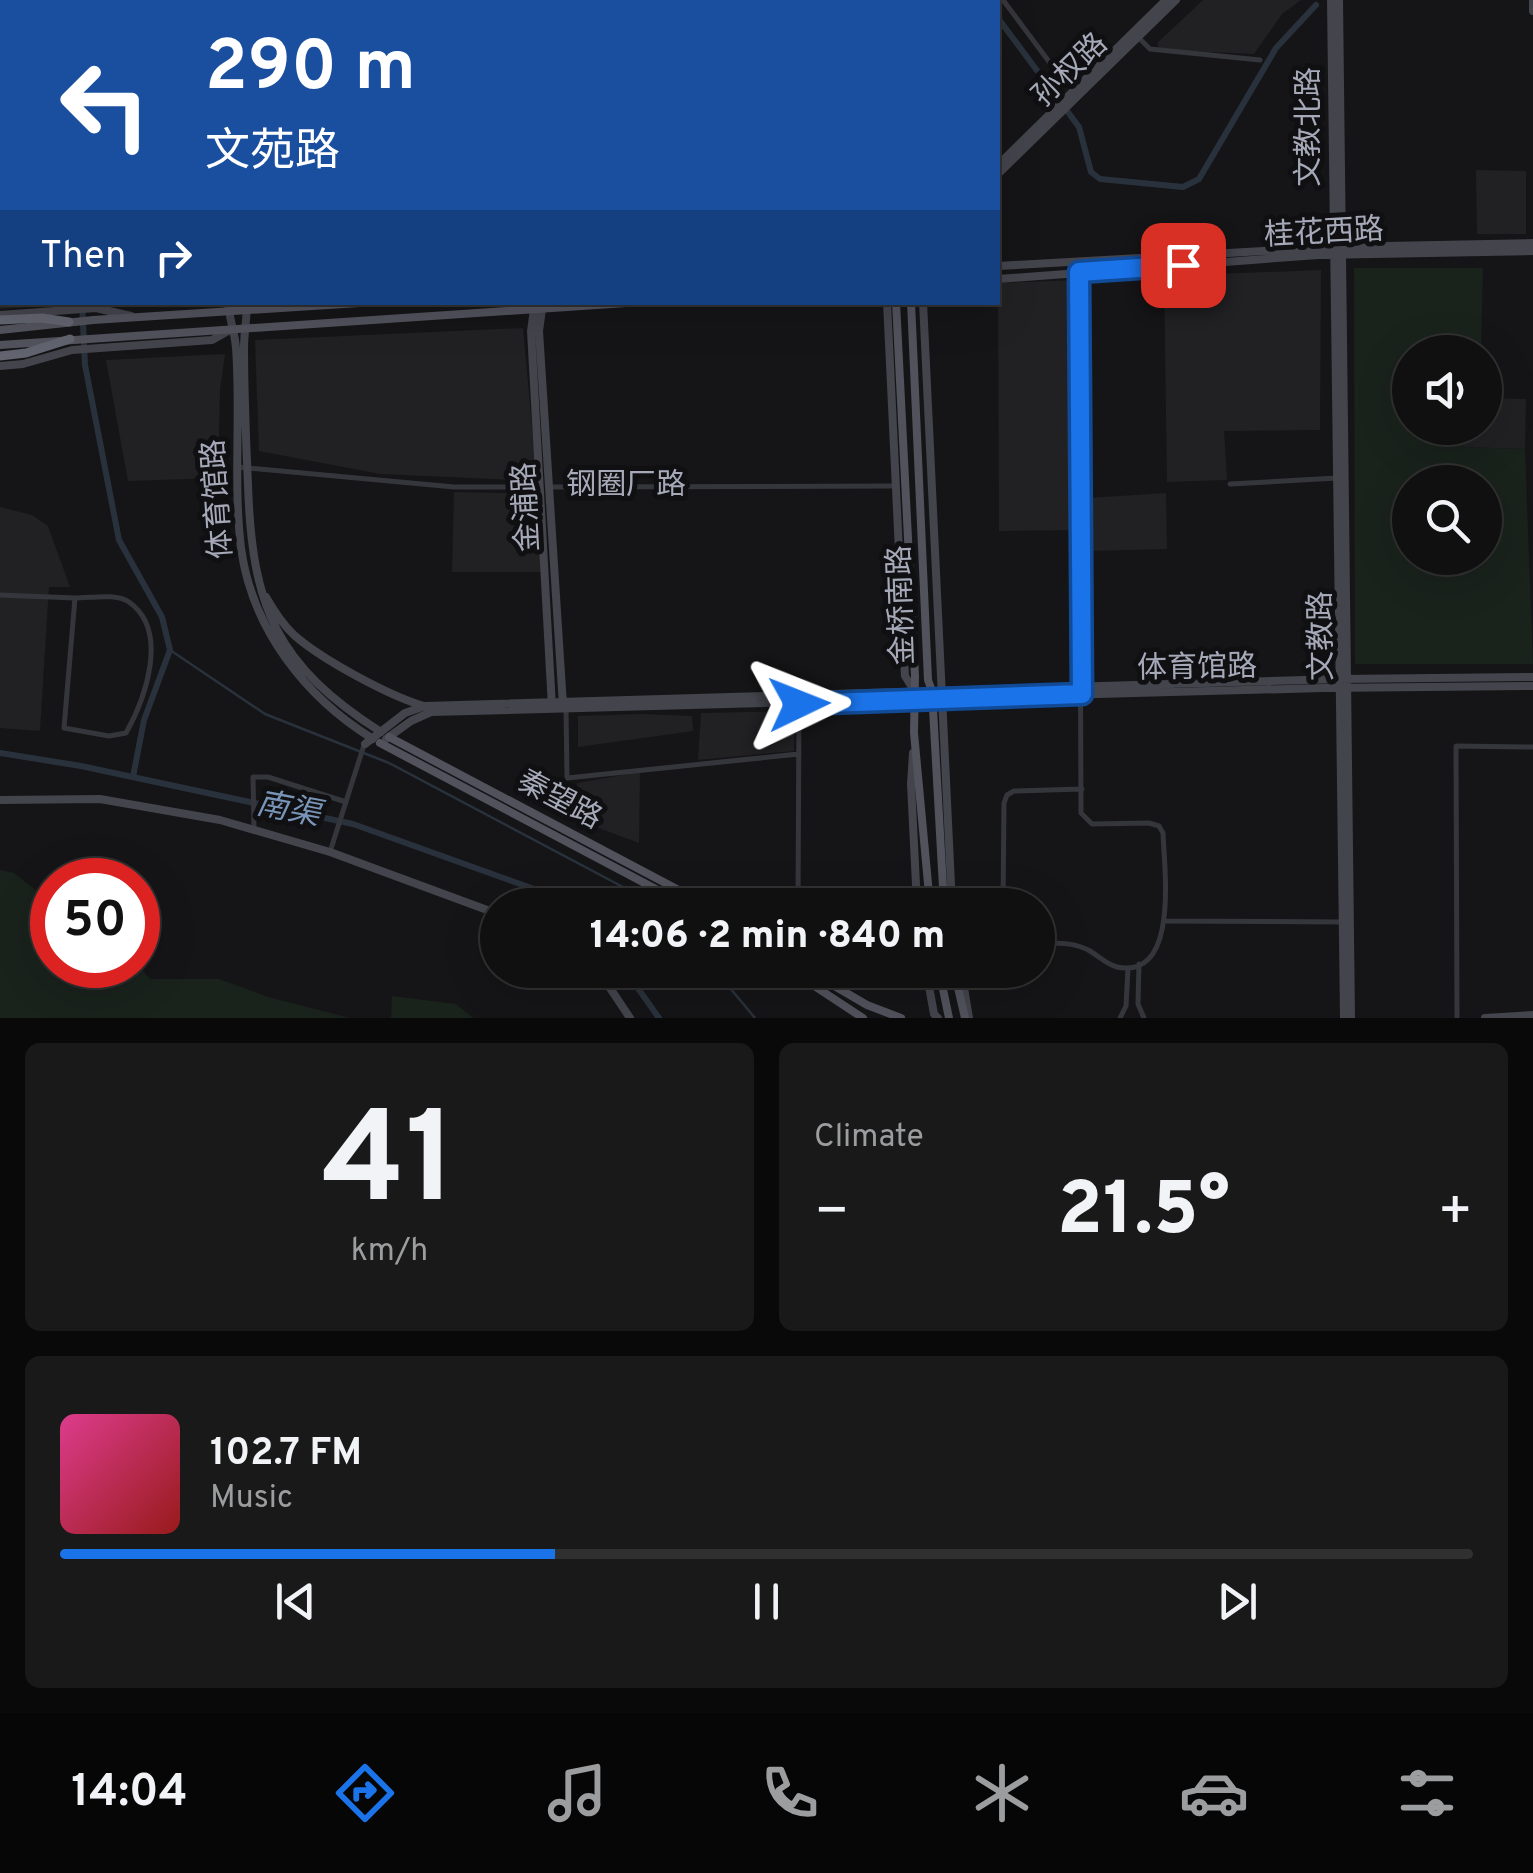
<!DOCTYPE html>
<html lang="en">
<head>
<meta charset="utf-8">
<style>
	body { margin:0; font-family:Overpass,"Noto Sans SC",sans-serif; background:#19191a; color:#f1f3f6; height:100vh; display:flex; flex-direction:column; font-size:38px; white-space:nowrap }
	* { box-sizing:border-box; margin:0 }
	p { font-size:32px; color:#9c9d9f }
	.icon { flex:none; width:55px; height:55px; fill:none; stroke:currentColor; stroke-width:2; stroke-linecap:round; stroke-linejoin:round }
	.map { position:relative; height:1018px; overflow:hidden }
	.details { display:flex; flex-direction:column; gap:25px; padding:25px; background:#090909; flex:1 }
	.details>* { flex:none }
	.banner { position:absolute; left:0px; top:0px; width:1000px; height:305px; box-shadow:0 10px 40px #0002,0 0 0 2px #303031; background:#1a4fa0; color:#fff; overflow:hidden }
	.buttons { position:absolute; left:1392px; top:335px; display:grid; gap:20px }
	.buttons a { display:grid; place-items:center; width:110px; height:110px; border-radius:50%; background:#101011; box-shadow:0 10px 40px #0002,0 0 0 2px #303031; font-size:50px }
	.speed { position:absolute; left:30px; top:858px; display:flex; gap:20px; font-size:50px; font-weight:700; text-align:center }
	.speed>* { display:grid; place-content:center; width:130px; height:130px; border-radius:50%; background:#101011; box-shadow:0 10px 40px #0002,0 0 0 2px #303031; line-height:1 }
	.speed .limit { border:15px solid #d22; background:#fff; color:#111 }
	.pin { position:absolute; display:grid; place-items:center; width:85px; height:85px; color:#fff; margin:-42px; border-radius:20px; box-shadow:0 5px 15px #0006 }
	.me { position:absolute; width:110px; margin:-55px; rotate:88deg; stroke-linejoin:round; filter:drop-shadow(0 0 8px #0008) }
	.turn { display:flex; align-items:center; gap:35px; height:210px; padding:0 40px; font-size:45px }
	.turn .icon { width:130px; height:130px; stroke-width:2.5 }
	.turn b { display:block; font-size:70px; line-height:85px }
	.then { display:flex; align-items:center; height:95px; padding:0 40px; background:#0003; gap:20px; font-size:38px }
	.big { font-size:75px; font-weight:800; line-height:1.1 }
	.details .card { flex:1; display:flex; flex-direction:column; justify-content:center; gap:15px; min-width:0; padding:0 35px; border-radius:15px; background:#19191a }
	.details .dial { align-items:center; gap:0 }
	.dial b { font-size:130px; line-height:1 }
	.song { display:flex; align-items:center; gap:30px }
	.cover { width:120px; height:120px; border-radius:15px; background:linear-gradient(135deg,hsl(330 70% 55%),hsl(0 70% 35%)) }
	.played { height:10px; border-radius:5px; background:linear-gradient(90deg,#1a73e8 35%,#303031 35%) }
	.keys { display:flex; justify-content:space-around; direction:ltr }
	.heat { display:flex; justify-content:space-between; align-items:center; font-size:55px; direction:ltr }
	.details .tiles { flex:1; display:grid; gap:25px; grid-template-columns:1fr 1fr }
	.card:last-child { grid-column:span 2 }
	.trip { position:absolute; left:480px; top:888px; width:575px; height:100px; border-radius:50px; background:#101011; box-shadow:0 10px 40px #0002,0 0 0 2px #303031; font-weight:800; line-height:100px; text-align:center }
	.menu { display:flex; height:160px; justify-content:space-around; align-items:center; background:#060607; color:#9c9d9f }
	.menu .icon { width:70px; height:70px }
	.menu .selected { color:#1a73e8 }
	.menu b { font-size:45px; color:#f1f3f6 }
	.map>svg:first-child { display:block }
	.built { fill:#212124 }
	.green { fill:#1a221c; fill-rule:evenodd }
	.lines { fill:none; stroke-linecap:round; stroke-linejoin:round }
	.stream { stroke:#29323c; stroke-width:2.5 }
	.canal { stroke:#29323c; stroke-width:6 }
	.street { stroke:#35363c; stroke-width:5 }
	.secondary { stroke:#43444c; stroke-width:8 }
	.primary { stroke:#51525c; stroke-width:8 }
	.highway { stroke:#61636e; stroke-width:9 }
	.route-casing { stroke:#114b97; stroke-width:25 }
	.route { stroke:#1a73e8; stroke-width:18 }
	.labels { text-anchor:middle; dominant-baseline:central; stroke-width:10; stroke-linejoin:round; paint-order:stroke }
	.street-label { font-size:30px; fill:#a5a9b8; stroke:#101012 }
	.water-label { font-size:32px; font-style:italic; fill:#7894b7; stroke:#101012 }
</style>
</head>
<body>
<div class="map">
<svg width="1533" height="1018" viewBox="0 0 1533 1018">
	<rect width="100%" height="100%" fill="#151517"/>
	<path class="built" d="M714,0H870V2H714Z
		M1203,0H1301L1282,14L1254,54L1160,50L1157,43Z
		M0,117L2,302L57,303V305L0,309Z
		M1476,170L1526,171V234H1477Z
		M1321,270L1320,430L1224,431L1227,480L1167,482L1164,276Z
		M1078,280L1080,530L999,531L998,283Z
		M523,328L537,481L380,474L259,451L255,340Z
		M225,354L220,389L218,478L128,481L106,360Z
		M1485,398L1526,399L1525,449L1463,447V428H1485Z
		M454,492L536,494L541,572H452Z
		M1166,493L1167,549L1090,551L1088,498Z
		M0,507L32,515L48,526L70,587H49L40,731L0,728Z
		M795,711L794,751L698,760L701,713Z
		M641,714L692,716L693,731L578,747V716Z
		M640,772L639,843L577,820V783Z"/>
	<path class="green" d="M1354,268H1483L1481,352H1410V428H1463L1464,447L1525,449L1533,664H1355ZM1485,482V558H1410V482Z
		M0,870L14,873L52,903V965H138L150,979H219L268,997L350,1018H0Z
		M392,996L456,1004L473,1018H391Z"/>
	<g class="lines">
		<path class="stream" d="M170,650L265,714L389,763L657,905
			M715,970L755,1018"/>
		<path class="canal" d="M73,0V2
			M984,0L985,2
			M998,18L1079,127L1091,172L1100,179L1183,187L1199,179L1276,48L1316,5
			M82,302L85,365L119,540L162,617L170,650L144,720L133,777
			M0,753L81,766L353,824L559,898L566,905
			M625,970L659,1018"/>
		<path class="street" d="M417,0L418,2
			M704,0V2
			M1003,0L1056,71L1079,86
			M1138,37L1150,49L1260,60
			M237,467L454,487H538
			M1230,484L1337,478
			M549,487L895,486
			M0,595L75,598L64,728L109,736L126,733C145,699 170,631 129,602C116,593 91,598 75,598
			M566,710L567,778L799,754
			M254,829L253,777H268L346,802
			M330,852L364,745
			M798,905L799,703
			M1003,905L1004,803L1007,795L1014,791L1082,789
			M1166,921L1343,922
			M1038,943C1055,943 1075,942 1090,951C1100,957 1106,964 1117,967C1180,980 1164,867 1163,833L1159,826L1149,823L1092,824L1081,813L1079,272
			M1139,964L1138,1004L1144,1018
			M1120,1018L1126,1006L1128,968
			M1457,1018L1456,746L1533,747"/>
		<path class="secondary" d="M228,0V2
			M235,0V2
			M522,0V2
			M529,0V2
			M873,0V2
			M909,0V2
			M1331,0L1344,1018
			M1339,0L1351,1018
			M1533,0V11
			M998,165L1166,0
			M998,174L1176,0
			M998,266L1334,247L1533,243
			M998,279L1318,255L1533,251
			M228,302C229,318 235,333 236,348C241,414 233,482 241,548C252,629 305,697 373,739
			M247,302C247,318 244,333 244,348C244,394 246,440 248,485C252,607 276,665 381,732
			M535,302L531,331L552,707
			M543,302L539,331L563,705
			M887,302L905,676L915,692
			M923,302L952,905
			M0,315L96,308L131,316
			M0,366L23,364L72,350L212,340L228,331
			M266,597C274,611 282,624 294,635C321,659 389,696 424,706
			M386,739L411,721L431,712L1323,688L1533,686
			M365,744L405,713L425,706L1339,679L1533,677
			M913,753L911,784L917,905
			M0,800L100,799L220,820L330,852L498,914
			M593,970L604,979L630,1018
			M926,970L934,1014L938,1018
			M961,970L969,1018
			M1485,1018L1533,1015"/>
		<path class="primary" d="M884,0L885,2
			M898,0V2
			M896,302L915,676L914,733L930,905
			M911,302L928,680L932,691L944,905
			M0,330L93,320L375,302
			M0,345L641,302
			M389,737L707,905
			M380,743L686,905
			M790,970L863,1018
			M807,970L867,1005L901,1018
			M939,970L949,1018
			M954,970L965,1018"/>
		<path class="highway" d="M0,320L42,318L69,322
			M0,356L26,353L70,339"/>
	</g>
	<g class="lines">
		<g class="route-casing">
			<path id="route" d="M799,704L1082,694L1079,272L1183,265"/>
		</g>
		<use href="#route" class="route"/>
	</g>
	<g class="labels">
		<g class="street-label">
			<text transform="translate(1071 71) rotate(-44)">孙权路</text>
			<text transform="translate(1310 127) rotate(-90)">文教北路</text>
			<text transform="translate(1324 234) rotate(-3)">桂花西路</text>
			<text x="626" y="486">钢圈厂路</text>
			<text transform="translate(219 499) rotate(-94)">体育馆路</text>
			<text transform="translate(528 507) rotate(-93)">金浦路</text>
			<text transform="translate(903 605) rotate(-92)">金桥南路</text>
			<text transform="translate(1323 636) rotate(-91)">文教路</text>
			<text transform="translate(1197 669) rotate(-1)">体育馆路</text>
			<text transform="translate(559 801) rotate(28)">秦望路</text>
		</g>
		<g class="water-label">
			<text transform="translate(288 811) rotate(11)">南渠</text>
		</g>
	</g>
</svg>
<div class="buttons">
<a><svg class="icon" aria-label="sound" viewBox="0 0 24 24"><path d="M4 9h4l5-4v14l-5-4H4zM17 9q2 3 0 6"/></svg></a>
<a><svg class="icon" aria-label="search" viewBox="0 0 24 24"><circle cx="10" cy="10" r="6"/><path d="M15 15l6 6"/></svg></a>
</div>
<div class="speed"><div class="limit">50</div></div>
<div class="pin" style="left:1183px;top:265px;background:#d93025"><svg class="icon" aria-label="arrive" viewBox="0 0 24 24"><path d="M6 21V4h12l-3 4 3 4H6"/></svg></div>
<svg class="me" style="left:799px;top:704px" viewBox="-20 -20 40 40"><path d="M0-17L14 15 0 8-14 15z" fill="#1a73e8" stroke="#fff" stroke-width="4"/></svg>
<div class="trip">14:06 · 2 min · 840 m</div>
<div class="banner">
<div class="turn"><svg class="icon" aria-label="left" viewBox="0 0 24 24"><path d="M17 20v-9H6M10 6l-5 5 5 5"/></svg><div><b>290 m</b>文苑路</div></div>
<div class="then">Then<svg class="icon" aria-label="right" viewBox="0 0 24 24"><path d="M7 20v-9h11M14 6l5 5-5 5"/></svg></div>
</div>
</div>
<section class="details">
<div class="tiles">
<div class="card dial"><b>41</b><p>km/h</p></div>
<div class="card"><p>Climate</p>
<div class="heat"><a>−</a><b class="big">21.5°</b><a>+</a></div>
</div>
<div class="card">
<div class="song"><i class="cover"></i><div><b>102.7 FM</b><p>Music</p></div></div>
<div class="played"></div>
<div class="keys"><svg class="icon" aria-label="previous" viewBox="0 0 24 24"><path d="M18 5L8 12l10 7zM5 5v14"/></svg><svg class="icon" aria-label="pause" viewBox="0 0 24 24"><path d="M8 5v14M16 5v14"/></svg><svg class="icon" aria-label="next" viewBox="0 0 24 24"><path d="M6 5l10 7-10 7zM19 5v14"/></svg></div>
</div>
</div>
</section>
<nav class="menu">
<b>14:04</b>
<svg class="icon selected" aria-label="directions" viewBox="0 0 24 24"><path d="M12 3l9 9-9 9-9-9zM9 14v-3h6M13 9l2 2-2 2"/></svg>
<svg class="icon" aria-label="music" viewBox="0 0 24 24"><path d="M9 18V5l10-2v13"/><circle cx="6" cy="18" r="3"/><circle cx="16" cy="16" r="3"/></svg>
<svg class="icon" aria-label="phone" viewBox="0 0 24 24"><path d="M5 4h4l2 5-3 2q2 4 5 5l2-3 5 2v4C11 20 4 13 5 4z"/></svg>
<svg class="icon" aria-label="climate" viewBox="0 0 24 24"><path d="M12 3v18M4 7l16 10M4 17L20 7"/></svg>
<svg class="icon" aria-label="car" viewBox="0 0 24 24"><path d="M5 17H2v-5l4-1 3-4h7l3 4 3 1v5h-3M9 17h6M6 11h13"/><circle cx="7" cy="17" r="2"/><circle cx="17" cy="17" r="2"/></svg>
<svg class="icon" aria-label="filters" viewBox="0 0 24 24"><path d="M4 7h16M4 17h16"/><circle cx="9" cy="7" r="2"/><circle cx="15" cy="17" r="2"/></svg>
</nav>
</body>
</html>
